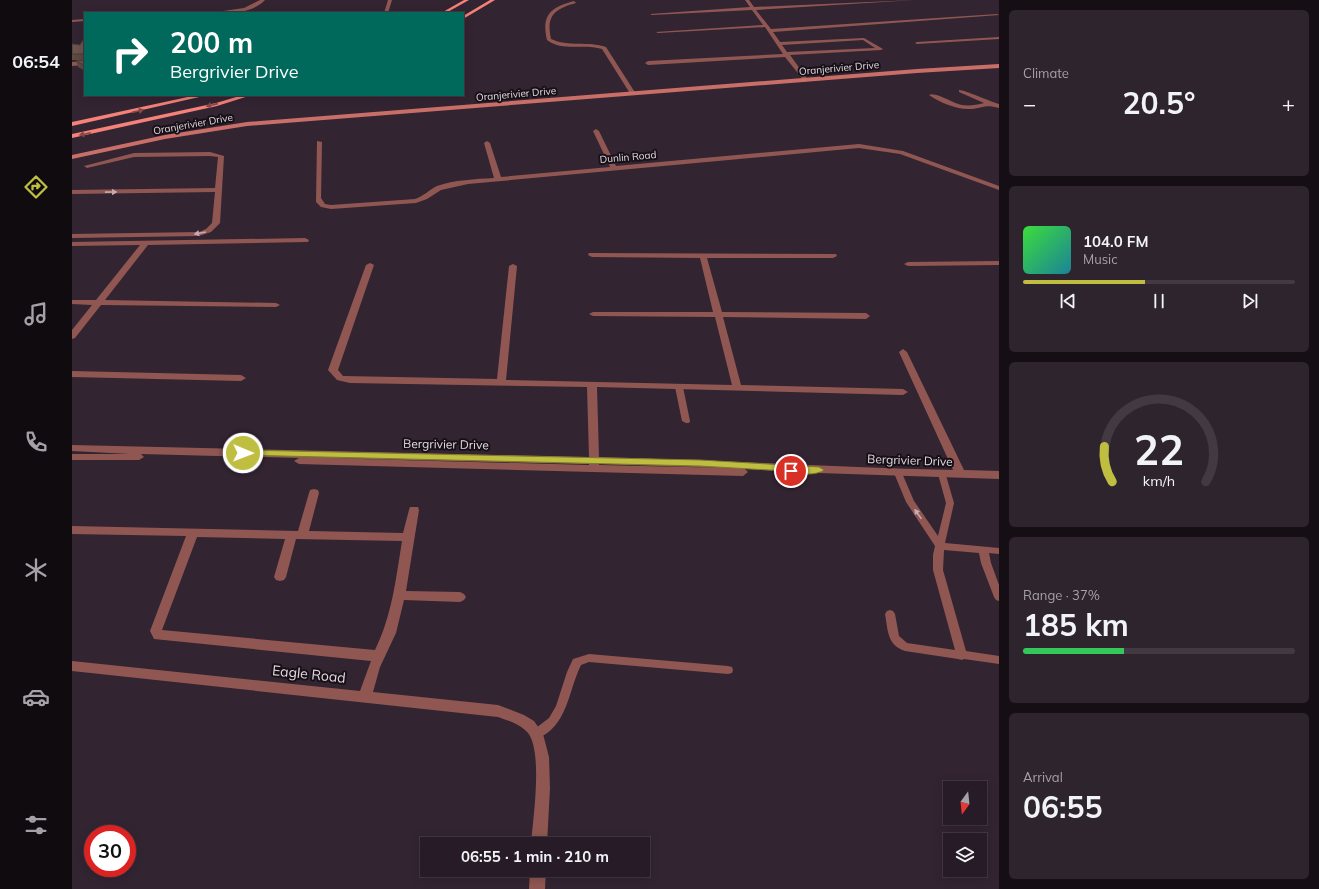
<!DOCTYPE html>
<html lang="en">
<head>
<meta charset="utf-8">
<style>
	body { margin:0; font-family:Mulish,sans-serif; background:#2e242e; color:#f1f3f6; height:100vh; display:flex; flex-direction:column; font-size:15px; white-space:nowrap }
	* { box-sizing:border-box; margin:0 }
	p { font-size:13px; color:#a4a1a7 }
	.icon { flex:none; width:22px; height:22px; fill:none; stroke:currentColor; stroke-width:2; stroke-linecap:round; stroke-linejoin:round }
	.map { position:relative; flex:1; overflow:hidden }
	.panel { display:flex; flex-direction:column; gap:10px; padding:10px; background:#150f15; width:320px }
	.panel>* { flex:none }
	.hud { position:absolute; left:12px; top:12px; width:380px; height:84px; border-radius:0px; box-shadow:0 2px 10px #0003,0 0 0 1px #423943; background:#00695c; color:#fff; overflow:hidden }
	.needle { width:26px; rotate:195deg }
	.fabs { position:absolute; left:871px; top:781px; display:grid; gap:8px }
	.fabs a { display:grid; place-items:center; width:44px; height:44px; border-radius:0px; background:#261b26; box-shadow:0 2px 10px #0003,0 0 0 1px #423943; font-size:20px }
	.speed { position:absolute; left:12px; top:825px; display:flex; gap:8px; font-size:20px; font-weight:700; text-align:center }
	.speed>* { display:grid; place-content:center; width:52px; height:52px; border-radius:50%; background:#261b26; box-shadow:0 2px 10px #0003,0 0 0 1px #423943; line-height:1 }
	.speed .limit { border:6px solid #d22; background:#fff; color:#111 }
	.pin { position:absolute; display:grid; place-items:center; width:34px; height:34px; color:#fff; margin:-17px; border:2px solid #fff; border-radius:50%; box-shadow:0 1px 4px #0007 }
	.me { position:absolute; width:44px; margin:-22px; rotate:91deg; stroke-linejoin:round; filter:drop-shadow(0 0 3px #0008) }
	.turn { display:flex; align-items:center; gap:14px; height:84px; padding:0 20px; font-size:18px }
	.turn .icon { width:52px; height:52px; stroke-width:2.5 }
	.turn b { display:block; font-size:28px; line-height:34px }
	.big { font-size:30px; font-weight:700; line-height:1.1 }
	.panel .widget { flex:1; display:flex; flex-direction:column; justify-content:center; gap:6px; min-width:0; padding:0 14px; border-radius:6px; background:#2e242e }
	.panel .dial { align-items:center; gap:0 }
	.dial svg { height:104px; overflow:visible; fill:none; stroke:#423943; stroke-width:7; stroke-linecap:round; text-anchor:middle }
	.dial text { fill:#f1f3f6; stroke:none }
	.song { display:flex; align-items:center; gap:12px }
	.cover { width:48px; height:48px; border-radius:6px; background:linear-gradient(135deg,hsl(120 70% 55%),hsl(190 70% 35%)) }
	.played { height:4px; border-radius:2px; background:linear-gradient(90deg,#bfbe41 45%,#423943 45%) }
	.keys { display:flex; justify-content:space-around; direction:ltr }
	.heat { display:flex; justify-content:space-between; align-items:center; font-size:22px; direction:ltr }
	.charge { height:6px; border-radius:3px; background:linear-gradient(90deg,#34c759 37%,#423943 0) }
	.trip { position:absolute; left:348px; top:837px; width:230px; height:40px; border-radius:0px; background:#261b26; box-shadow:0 2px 10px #0003,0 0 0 1px #423943; font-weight:700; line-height:40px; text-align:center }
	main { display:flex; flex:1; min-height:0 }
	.dock { display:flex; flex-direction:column; width:72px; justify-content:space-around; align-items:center; background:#0f0b0f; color:#a4a1a7 }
	.dock .icon { width:28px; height:28px }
	.dock .selected { color:#bfbe41 }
	.dock b { font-size:18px; color:#f1f3f6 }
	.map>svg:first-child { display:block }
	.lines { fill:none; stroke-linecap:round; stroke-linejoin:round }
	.lane { fill:#905752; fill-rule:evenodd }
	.street { fill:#905752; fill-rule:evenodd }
	.secondary { fill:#c96f68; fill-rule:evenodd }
	.primary { fill:#f58178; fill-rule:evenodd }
	.wall { fill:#5e4943 }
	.building { fill:#6d554e; stroke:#4c3c37 }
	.oneway { fill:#864847 }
	.oneway2 { fill:#c6abb0 }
	.route { fill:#bfbe41; stroke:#7c7c2a }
	.labels { text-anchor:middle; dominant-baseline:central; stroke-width:4; stroke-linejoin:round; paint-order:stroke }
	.far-street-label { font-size:10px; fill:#e3d8e2; stroke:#171016 }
	.street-label { font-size:12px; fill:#e3d8e2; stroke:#171016 }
	.near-street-label { font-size:14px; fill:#e3d8e2; stroke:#171016 }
</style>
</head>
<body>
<main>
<nav class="dock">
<b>06:54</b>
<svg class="icon selected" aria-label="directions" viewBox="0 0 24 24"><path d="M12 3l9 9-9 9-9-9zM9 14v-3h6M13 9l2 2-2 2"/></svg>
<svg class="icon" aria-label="music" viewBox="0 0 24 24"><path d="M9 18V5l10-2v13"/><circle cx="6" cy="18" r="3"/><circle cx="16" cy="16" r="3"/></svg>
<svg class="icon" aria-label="phone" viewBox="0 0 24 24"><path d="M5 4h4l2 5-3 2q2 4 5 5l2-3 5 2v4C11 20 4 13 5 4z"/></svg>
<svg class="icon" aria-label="climate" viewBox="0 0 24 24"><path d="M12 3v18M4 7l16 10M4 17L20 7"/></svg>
<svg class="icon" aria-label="car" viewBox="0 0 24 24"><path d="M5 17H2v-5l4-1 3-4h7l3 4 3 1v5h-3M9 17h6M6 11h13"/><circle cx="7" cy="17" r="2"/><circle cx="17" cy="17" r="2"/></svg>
<svg class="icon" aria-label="filters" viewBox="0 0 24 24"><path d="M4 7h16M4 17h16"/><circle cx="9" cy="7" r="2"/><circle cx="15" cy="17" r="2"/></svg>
</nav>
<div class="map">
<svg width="927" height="889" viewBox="0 0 927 889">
	<rect width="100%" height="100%" fill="#332432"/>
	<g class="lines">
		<path class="lane" d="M604,385H610L611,387L618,421L617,423H614L610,421L603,387Z
			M826,470L830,473L842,501L866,536L874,503L866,474L867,472H873L882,503L873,543L927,548V554L917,553L919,563L927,585V601L924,600L922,597L909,563L907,553L872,550L871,570L894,651L927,656V664L892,659L890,660L886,659L833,651C815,645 816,630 813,614L815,611L818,610L821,611L823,614L827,636L835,643L883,650L861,570V555L863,546L834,502L822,473Z
			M517,654L656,666L660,667L661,670L660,673L656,674L517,662L509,665C496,691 496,727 464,739L460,737L459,734L460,731L477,718L484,706L495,672L501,659Z"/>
		<path class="street" d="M188,0H193C178,15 157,13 137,13L172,8Z
			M316,0H320L316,13H312Z
			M673,0H677L682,7L843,0L684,10L699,29L925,14L927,15L701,32L708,42L792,38L811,49L809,50L718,55L736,80L733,82L713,57L576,65L573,63L576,61L711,54L693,27L586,33L584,32L691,25L680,10L580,15L578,14L678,7ZM791,40L803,48L715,52L710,45Z
			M502,1L504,3C482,9 474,16 479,39C496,47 516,41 534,47L564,94L563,95H559L530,49C513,43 490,52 475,40C469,15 479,7 502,1Z
			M13,19V21L0,22V20Z
			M927,37V39L845,44L843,43L845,42Z
			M13,61V65L0,66V62Z
			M887,90C893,90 919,102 927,104V108C913,104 912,108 899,109C886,110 868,103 857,95C863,91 882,104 890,105C897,106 905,105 912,103L887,92Z
			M524,129L527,131L544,166L787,144L831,151L927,186V190L828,154L787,148L396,184L369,190L355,199L344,203L259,209L249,207L244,202L245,141L250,142L249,198L253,204L259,205L343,199C352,196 357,190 365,186C382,180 404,179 422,178L412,143L415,141L418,143L429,177L538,167L521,131Z
			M138,152L152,156L148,223L139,232L127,236L0,238V234L127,232L134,229L140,223L143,192L0,194V190L143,188L146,157L138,156L62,157L15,168L12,166L62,153Z
			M233,238L237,240L236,242L76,245L33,300L204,303L208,305L204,307L29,305L3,338L0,339V330L20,305L0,304V300H24L68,245L0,246V242Z
			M517,253L764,254L765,256L761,258H635L650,312L794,313L798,316L794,319L651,317L669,385L831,389L836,392L831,395L525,387L527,457C645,460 763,467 881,470L827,352L831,349L835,352L892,470L927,471V479L747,473L673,469L676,472L671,476L227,464L222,461L227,458L69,454L72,457L67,460H0V454H58L0,451V445L517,457L515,387L278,383L265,380L256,370L294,265L298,263L302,265L266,370L271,376L425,379L437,266L441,264L445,266L434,380L660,385L643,317L521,316L517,314L521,312H641L628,258L520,257L516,255ZM252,458L517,464V465ZM527,464L656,468L527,465Z
			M927,261V265L836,266L832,264L836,262Z
			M0,371L169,375L174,378L169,381L0,377Z
			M242,489L246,490L247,493L237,531L331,533L337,510L338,507H346L347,510L334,591L388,592L392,594L394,597L392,600L388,602L332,600L324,633L308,667L301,692L426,705L452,715L462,721L471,734L477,757L478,788L475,844H459C461,819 471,752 456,733C448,724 437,721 426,717L0,671V661L288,691L299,661L82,639L78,631L114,536L0,534V526L226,531L237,493L238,490ZM125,537L213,539L202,577L204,580L208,581L212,580L214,577L224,539L330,541C324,578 320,616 303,650L90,630Z
			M458,870H474L473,889H457Z"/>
		<path class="secondary" d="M927,64V68L845,73L175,126L93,139L0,159V155L93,135L175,122L845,69Z"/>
		<path class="primary" d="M392,0H397L374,13H369Z
			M418,0H423L391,19V16Z
			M125,95H136L0,126V122Z
			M171,95H180L145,106L0,138V134L144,103Z"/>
	</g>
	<path class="wall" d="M13,37V71L6,67L4,61L8,60H0V44L8,45Z"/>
	<path class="building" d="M13,37V65H12L4,61L12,60V54H0V44L8,45Z"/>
	<defs><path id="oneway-solid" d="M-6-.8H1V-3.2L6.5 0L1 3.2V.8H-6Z"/></defs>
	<g class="oneway">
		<use href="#oneway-solid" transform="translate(140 105) rotate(167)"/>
		<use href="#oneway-solid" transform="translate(66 111) rotate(-13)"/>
		<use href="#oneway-solid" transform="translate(13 134) rotate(168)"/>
	</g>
	<g class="oneway2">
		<use href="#oneway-solid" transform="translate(39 192) rotate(-1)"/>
		<use href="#oneway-solid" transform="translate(128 233) rotate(170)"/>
		<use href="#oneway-solid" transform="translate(846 514) rotate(-125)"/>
	</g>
	<path class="route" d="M171,450L628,460L747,467L752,470C748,475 719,476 714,471L628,466L168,455L167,453Z"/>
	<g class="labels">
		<g class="far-street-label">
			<text transform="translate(767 68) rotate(-5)">Oranjerivier Drive</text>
			<text transform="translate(444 94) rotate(-5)">Oranjerivier Drive</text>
			<text transform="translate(121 124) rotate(-10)">Oranjerivier Drive</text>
			<text transform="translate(556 157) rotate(-5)">Dunlin Road</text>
		</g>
		<g class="street-label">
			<text transform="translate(374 444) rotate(1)">Bergrivier Drive</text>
			<text transform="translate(838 460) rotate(2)">Bergrivier Drive</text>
		</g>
		<g class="near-street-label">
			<text transform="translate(237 674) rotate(6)">Eagle Road</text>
		</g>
	</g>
</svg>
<div class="fabs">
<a><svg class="needle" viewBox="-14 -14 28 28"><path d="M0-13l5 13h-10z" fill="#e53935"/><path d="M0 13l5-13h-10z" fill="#a4a1a7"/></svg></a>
<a><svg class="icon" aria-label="layers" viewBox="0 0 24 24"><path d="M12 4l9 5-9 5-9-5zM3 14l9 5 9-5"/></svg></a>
</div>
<div class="speed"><div class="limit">30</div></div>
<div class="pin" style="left:719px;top:471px;background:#d93025"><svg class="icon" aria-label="arrive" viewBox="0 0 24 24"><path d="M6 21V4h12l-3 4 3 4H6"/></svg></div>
<svg class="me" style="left:171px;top:453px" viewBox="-20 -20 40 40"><circle r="17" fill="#bfbe41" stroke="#fff" stroke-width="3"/><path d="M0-11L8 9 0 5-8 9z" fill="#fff"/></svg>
<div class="trip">06:55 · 1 min · 210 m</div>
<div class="hud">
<div class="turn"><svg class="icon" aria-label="right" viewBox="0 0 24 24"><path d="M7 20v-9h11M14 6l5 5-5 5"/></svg><div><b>200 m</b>Bergrivier Drive</div></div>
</div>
</div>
<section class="panel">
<div class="widget"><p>Climate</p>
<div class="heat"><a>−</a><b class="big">20.5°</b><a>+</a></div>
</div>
<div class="widget">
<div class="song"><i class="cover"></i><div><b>104.0 FM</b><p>Music</p></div></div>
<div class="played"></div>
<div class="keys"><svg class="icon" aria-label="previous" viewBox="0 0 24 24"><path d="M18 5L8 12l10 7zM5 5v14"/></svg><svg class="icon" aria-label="pause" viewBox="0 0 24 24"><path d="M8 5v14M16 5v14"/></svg><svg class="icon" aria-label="next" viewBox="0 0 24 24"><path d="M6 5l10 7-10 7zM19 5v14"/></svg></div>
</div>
<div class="widget dial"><svg viewBox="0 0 100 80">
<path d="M14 69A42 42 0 1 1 86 69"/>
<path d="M14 69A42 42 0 0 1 8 42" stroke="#bfbe41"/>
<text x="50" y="56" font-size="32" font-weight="700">22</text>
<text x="50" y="72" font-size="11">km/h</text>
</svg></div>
<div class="widget"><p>Range · 37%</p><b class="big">185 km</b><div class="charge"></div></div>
<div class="widget"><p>Arrival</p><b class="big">06:55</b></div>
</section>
</main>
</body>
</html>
